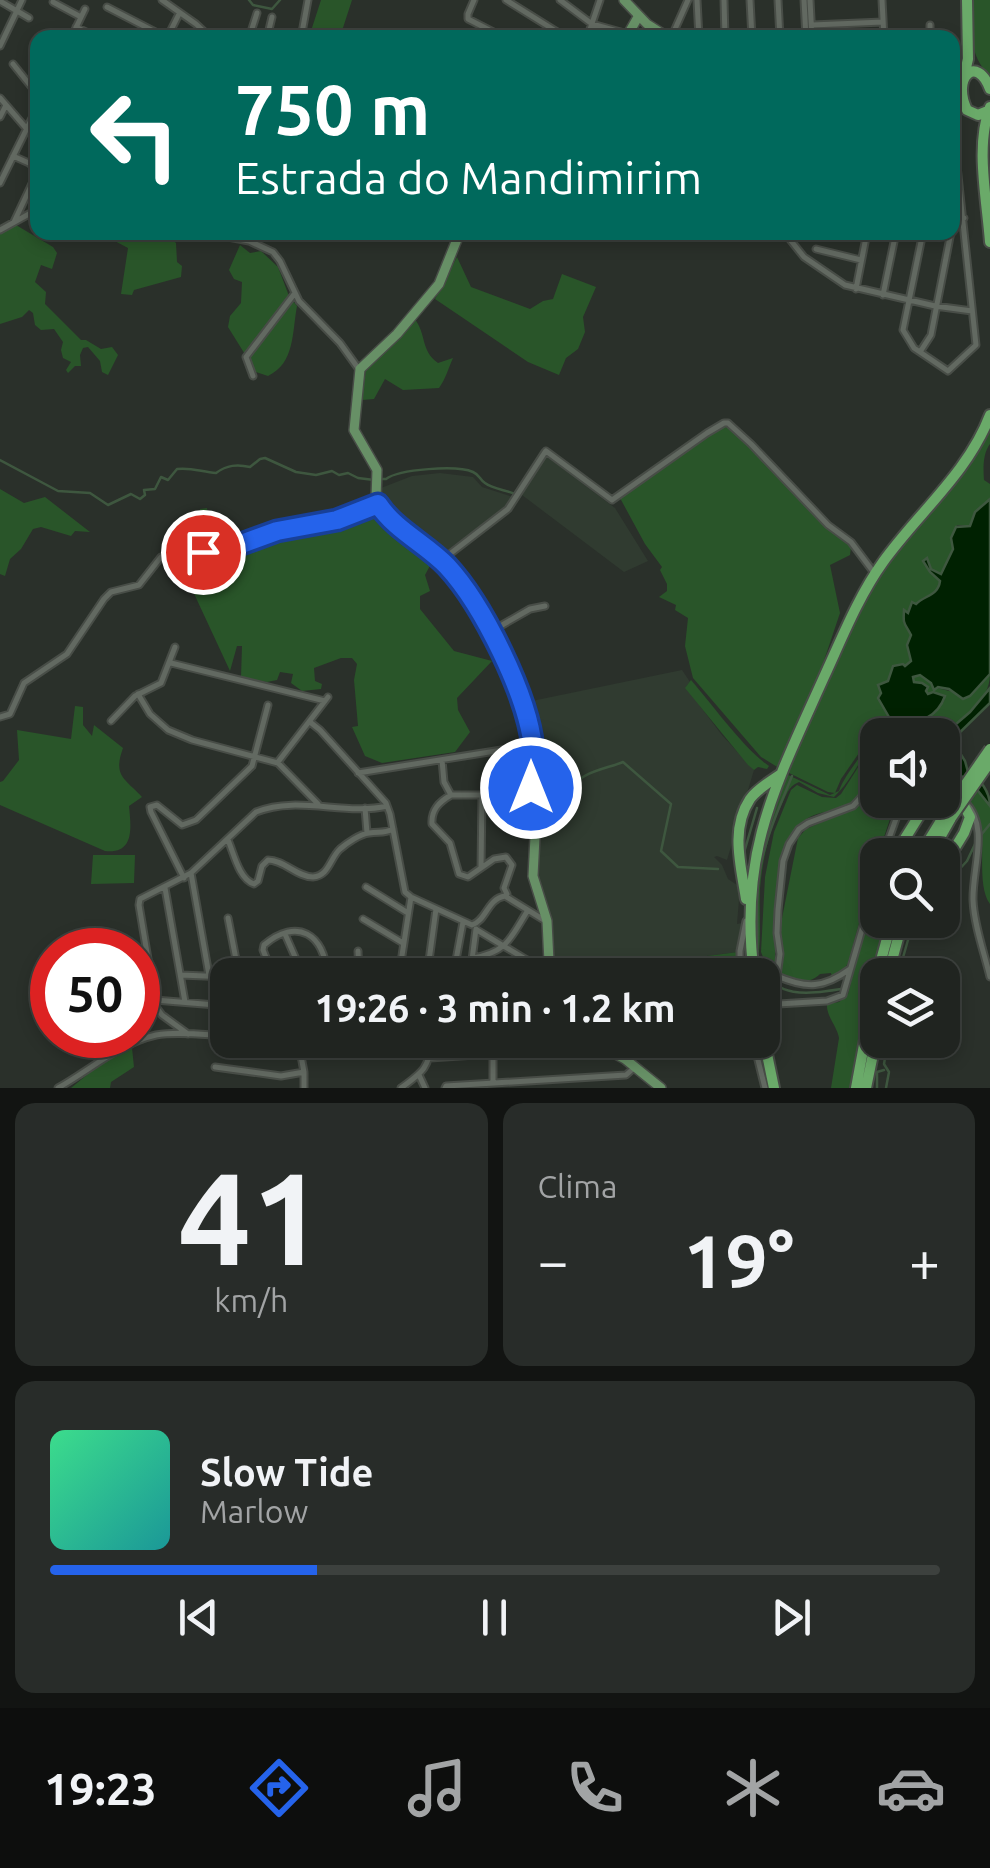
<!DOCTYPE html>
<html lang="pt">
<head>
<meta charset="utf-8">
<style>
	body { margin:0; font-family:Ubuntu,sans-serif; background:#282c29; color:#f1f3f6; height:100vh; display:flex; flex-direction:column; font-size:38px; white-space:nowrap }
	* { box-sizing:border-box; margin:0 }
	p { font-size:32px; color:#a2a4a5 }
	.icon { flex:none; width:55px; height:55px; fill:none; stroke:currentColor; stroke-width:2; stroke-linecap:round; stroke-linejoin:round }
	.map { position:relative; height:1088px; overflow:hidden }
	.details { display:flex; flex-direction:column; gap:15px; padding:15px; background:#121412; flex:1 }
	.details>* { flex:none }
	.guide { position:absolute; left:30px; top:30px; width:930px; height:210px; border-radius:20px; box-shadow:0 5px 15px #0003,0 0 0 2px #3d413e; background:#00695c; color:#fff; overflow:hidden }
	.tools { position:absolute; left:860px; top:718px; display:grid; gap:20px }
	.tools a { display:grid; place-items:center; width:100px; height:100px; border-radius:20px; background:#202420; box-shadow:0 5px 15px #0003,0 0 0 2px #3d413e; font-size:50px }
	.speed { position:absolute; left:30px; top:928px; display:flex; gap:20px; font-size:50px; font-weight:700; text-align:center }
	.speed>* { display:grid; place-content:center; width:130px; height:130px; border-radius:50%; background:#202420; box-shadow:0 5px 15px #0003,0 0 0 2px #3d413e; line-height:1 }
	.speed .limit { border:15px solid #d22; background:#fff; color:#111 }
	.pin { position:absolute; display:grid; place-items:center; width:85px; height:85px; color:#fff; margin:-42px; border:5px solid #fff; border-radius:50%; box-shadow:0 2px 10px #0007 }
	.me { position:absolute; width:110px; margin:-55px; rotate:0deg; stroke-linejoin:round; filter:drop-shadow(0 0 8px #0008) }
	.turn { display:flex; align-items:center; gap:35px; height:210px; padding:0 40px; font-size:45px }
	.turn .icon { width:130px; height:130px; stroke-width:2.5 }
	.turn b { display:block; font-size:70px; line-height:85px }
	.big { font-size:75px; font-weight:600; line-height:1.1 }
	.details .widget { flex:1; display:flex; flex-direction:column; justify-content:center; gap:15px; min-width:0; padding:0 35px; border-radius:20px; background:#282c29 }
	.details .dial { align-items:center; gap:0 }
	.dial b { font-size:130px; line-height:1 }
	.song { display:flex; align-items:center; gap:30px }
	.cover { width:120px; height:120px; border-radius:15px; background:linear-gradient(135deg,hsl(150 70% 55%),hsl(180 70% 35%)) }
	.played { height:10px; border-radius:5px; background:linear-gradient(90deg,#2563eb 30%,#3d413e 30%) }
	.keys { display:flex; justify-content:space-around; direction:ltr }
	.heat { display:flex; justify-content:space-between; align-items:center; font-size:55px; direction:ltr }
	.details .tiles { flex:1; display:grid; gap:15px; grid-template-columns:1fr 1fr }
	.widget:last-child { grid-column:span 2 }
	.trip { position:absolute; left:210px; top:958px; width:570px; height:100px; border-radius:20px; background:#202420; box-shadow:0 5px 15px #0003,0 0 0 2px #3d413e; font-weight:600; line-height:100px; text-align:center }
	.menu { display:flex; height:160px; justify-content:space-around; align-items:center; background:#0d0e0d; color:#a2a4a5 }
	.menu .icon { width:70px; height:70px }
	.menu .active { color:#2563eb }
	.menu b { font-size:45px; color:#f1f3f6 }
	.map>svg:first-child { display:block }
	.built { fill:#303b30 }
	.green { fill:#295529 }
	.water { fill:#002101; stroke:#3e573f; stroke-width:2.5 }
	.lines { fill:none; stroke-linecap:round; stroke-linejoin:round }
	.stream { stroke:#3e573f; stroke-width:2.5 }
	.minor-casing { stroke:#484d47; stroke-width:9 }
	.major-casing { stroke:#484d47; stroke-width:12 }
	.highway-casing { stroke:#484d47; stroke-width:14 }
	.minor { stroke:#626961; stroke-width:5 }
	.major { stroke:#679066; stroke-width:9 }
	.highway { stroke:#6aaa69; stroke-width:10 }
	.highway-bridge-casing { stroke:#484d47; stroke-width:14; stroke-linecap:butt }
	.highway-bridge { stroke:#6aaa69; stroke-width:10 }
	.route-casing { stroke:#184099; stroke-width:25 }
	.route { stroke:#2563eb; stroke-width:18 }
</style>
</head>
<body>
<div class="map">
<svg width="990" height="1088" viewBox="0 0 990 1088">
	<rect width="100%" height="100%" fill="#2a302a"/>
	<path class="built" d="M546,456L615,508L648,561L624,572L522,495Z
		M440,473L473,477L482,487L513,497L505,508L442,554L430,547L386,511L381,488L412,476Z
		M682,670L690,682L686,687L721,734L754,770L727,860L717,856L714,857L722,865L728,879L740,887L737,924L742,923L738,952L684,959L667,958L647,964L631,975H569L554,968L538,878L539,837L536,803L538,791V749L527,702Z"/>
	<path class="green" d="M321,0H352L340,37L310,34Z
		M971,0H990V76C968,55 971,28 971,0Z
		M16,225L53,247L57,253L52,269L41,265L35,282L46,292L45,304L81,340H86L101,349L112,347L118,355L108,375L102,372L100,361L88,347L83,348L80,355L81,366H75L68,373L66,370L71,362L63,358L61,350L63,342L54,329L41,330L35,325L33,313L29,310L22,317L0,324V234Z
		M107,233H165L176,243L177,262L182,266L181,277L134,290L132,295L121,294L128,248L109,238Z
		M240,245L250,253L261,251L278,267L289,296L297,306C292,333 295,363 268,376L256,372L228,327L230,316L241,303L242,282L234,279L229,270Z
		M457,257L471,287L530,309L543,301L553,299L562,274L596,287L583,317L585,332L578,349L566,358L559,375L528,362L435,299Z
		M414,318C427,334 420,350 438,363L453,358C448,369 446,378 439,388L403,390L385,379L374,399L362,400L366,369L399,339Z
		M723,425L737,433L794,493L851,547L850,555L830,565L840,613L811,699L779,768L761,757L693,678L685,646L688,618L675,610L676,605L659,597L667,591V584L660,570L662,567L645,544L620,498Z
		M990,426V444C983,453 983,468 984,480L990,484V499L975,512L970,526L957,525L954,549L941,575L931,569L927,559L924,561L940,581C938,595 927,598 916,604L912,602L907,614L904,610C901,623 905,625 911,635L912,661L905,666L903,664L893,667L888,681L881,684V693L897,726L919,720L943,703L945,699C943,692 934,692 928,694L922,683L914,682L913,677L920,675L937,688L970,696L990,674C990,701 962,720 943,736L925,732L878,735L877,738L868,740L841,779L835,793L828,792L785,771L872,584Z
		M0,489L24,503L45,497L90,532L75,531L71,536L41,527L33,529L21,549L10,559L5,576L0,574Z
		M207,508L209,525L207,547H224L271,527L300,522L308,526L348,520L375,510L433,560L425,575L430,591L420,596V609L454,651L492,661L457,698L458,710L470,732L455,752L382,763L365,756L352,727L358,726L354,680L357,664L352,658H341L314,668L315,681L322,684L321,689L302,691L291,683L293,674L280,672L277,680L267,682L241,677L242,646H237L230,671L177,557L178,548L169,540L195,536L200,509Z
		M691,680C711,703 745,750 769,766L767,769L758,767L754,770L748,765L685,688Z
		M75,706L83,707V725L92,736L94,725L123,748C113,776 124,778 142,797L129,806C131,827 135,854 105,851L0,805V782L3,781L19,760L17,730L71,739Z
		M877,740V743L868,746C860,763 847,785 834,797L818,793L799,782C787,787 787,795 781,806C769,831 762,862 760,889C759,910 761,931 759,952L754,955V877L761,843L784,773L830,795L839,791C845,774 859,761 867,744Z
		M877,745V774C868,785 858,801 845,807C833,812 820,811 808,818C768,843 776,920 775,962L767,967L761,952L765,877L774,832L791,790L797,785L822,797L836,798L841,794L871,747Z
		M942,745L946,748L958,774L971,782L990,806V904C974,882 990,829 975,809C968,799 953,791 943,784Z
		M877,785L878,800H904L891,816L878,855L848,963L841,975L832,978L831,973L820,974C808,986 793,980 778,975L782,967L780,928L798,838L806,829L852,809Z
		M93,855H135L134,883L91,884Z
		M877,881L878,920H885L872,975L853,1088H831L839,1038C837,1026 826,1016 827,1004L839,1002L848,994Z
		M738,952V975H631L659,959H684Z
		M132,1048L134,1067L111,1082L110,1088H71L105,1060Z"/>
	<path class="water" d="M990,499V674L970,696L963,699L949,689L938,687L934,690L931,683L920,675L913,677L914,682L922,683L928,687L926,691L928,694L933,692L945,696C937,719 919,722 897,726L893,724L878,698L881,693L878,685L888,681L893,666L903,664L905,666L911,661L907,645L911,635C904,622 903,625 904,610L908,613L912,602L916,604C925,595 938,596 940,581L930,572L923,561L927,558L931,569L941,574L953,549L951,538L956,527L970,526L975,512Z
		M990,688V703L952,740L965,761L968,772C980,778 990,792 990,806L971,782L958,774L943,745L942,736L970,712Z"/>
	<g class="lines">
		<path class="stream" d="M249,0L253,5L272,9L280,0
			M0,460L58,491L90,493L108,505L131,494L140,499L145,495L144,490L155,489L161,477L168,480L177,469C191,467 202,472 216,473C227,465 237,464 250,467L260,459L265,458L296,472L316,475L332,471L339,475L348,473L358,478L374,480
			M382,479H386C399,469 457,465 473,472C480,475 479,479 485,483C493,489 506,490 515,494
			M561,815C568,806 566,800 570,791C578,772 606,769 623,762L671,804L661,851L678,867L718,869
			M981,835L990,824
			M743,856L757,808
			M942,888L967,861L976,842
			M757,948C758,926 756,905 758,883C762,844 778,811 792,776
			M759,964C775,1000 809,994 841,989
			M659,975H674
			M683,975L737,969
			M898,975L908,940L917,920
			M877,1088V1072L884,1070
			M886,1088L889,1072L884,1064L888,1040"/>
		<g class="minor-casing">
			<path id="minor" d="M162,0L196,24L211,38
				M474,0L468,14V19L505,38
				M506,0L567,38
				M560,0L592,24L628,34
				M697,0L699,38
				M724,0L725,38
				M750,0L752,38
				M778,0L780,38
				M804,0L806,38
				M810,0L812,38
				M882,0L884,38
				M0,1L29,18
				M53,2L81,17
				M107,7L167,38
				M812,25L883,22
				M930,25V38
				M76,27L98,38
				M71,38L85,9
				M167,38L179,14
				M249,38L257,13
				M267,38L272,17
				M301,38L308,0
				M587,38L600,0
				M671,38L688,0
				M0,46L22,0
				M13,64L38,95
				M0,98L26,128
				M0,117L6,105
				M13,156L38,167
				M30,164L38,147
				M0,183L38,106
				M952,216L964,218
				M14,222L38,171
				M952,225L953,222
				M0,230L38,209
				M202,232L249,241L273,252L280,261L299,301L340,343L358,368
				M784,232L804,257L845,285L935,306L972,311
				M923,232L903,330L914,348L948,371L976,345L952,119
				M816,249L861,260
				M856,289L867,232
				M883,295L896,232
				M920,352L931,335L951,232
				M253,376L246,357L295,293
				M546,451L612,500L707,433L724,423H728L751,444L828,525L851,542L875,574
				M442,560L508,509L545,452
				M490,632L530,609L545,606
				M171,663L325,701
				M138,694L150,714L168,730L192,740L278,763L318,804
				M0,717L10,714L24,683L67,654L104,599L111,592L139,585L161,557L221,551L270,533L344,518L377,504
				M111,721L135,696L161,683L175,647
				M310,722L320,730L386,803L390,814L405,892L411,897L472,925C487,920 487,899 505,896L544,920
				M442,760L444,782L451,795
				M278,762L328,697
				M358,773L533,745
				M451,795C439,802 431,810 432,824L450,843L459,874L468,877L494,859L506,857L512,865L504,888L507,894
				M451,795H482L531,788
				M965,802C990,826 972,869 973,900C974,925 984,952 990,977
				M365,808L367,833
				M228,840C234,854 239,879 254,884L258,881L262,866L268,860C284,860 297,877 313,877C329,876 330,858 340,849C347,843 360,834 369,833C379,831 383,834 393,829
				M883,855L897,816L908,800
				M481,868L482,795
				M191,873L209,975
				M184,878L151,812L150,807L157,805L182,825L196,820L252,766L268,705
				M366,887L408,913
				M165,888L185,1002
				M228,918L239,975
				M363,919L403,943
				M477,930L527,960L549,968
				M285,934L303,975
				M358,951L359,975
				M473,958C508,952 511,937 528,910
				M400,964L454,971L463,922
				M740,967V951L746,921
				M428,968L436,909
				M850,969C824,988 807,989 777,976L780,954L777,933L778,910L783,861L789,844L799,829L808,823L853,806L878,779
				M181,975L228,977
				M273,975L263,950L264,945C297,917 325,934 327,975
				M399,975L411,897
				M470,975L476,929
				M155,1000L228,1006
				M762,1005L827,1001L843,995L878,874
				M188,1034L162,1015L156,1007L139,905L140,899L191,873L256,812C298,795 345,816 387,806
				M263,1040L300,1045L317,1040
				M298,1040L304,1072V1088
				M753,1040L765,1088
				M430,1058L583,1048L596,1042
				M215,1067L281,1076L304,1072
				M419,1075L425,1088
				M493,1081V1054
				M58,1088C90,1070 120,1043 156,1035C179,1031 205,1035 228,1036
				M401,1088C423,1072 429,1068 432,1040
				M445,1088L446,1086L626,1075L635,1067"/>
		</g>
		<g class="major-casing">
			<path id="major" d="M624,0L647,24L669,38
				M626,38L638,17
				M460,232L439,284L397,334L360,369L354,430L377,470L376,499L380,509L442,560L465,587L513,676L528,720L533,745L531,808L535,837L533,876L547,921L549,962L553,975
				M599,1045L625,1059L661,1088"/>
		</g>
		<g class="highway-casing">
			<path id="highway" d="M964,76L968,59L967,0
				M990,107C975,146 987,200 990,242
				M988,111L978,115L967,110C951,77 977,54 990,89
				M942,793L963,804L970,817L964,833L942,869
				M904,855V840L929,800
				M920,855L945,814
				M930,855L951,818
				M746,899C741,866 730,829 750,799C757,789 771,781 781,774
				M741,973L745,963L751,965L753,970
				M754,975C738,853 776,784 824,677C842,638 858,597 883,562C918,513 968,473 990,415
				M888,975L903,920
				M762,1030L774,1088
				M856,1088L877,975L892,920
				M866,1088L878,1030"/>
		</g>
		<use href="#minor" class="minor"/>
		<use href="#major" class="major"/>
		<use href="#highway" class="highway"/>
		<g class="highway-bridge-casing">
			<path id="highway-bridge" d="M945,814L990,749
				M951,818L990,762"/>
		</g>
		<use href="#highway-bridge" class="highway-bridge"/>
	</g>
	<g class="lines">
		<g class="route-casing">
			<path id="route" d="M203,552L225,550L277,531L337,520L378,504C395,530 426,544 447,566C483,605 528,696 533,748C534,761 532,775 531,788"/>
		</g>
		<use href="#route" class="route"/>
	</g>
</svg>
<div class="tools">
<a><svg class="icon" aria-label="sound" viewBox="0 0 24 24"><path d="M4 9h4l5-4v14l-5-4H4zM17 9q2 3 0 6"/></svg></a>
<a><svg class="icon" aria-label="search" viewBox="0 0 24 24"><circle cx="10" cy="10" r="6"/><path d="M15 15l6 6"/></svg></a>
<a><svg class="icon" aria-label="layers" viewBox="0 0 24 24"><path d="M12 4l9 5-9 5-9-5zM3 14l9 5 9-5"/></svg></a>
</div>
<div class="speed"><div class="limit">50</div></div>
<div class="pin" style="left:203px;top:552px;background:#d93025"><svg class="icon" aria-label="arrive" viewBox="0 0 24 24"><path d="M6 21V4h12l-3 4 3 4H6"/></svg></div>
<svg class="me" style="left:531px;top:788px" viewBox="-20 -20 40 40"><circle r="17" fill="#2563eb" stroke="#fff" stroke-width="3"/><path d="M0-11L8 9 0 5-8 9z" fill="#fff"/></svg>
<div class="trip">19:26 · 3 min · 1.2 km</div>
<div class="guide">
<div class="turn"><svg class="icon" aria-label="left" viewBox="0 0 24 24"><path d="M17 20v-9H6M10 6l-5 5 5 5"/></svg><div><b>750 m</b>Estrada do Mandimirim</div></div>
</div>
</div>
<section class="details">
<div class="tiles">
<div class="widget dial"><b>41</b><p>km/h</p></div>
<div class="widget"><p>Clima</p>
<div class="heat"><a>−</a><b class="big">19°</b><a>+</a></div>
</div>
<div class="widget">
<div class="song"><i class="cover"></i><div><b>Slow Tide</b><p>Marlow</p></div></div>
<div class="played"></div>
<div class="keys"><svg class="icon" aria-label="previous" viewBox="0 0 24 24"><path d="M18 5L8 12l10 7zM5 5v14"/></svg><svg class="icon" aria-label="pause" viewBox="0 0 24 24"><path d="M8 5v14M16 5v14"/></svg><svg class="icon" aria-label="next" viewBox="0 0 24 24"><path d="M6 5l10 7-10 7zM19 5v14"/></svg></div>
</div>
</div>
</section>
<nav class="menu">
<b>19:23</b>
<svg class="icon active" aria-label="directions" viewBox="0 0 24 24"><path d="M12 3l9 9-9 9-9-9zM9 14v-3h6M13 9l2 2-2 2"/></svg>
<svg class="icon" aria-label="music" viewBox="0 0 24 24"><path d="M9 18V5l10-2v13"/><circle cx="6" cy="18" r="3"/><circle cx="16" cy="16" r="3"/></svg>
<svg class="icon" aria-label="phone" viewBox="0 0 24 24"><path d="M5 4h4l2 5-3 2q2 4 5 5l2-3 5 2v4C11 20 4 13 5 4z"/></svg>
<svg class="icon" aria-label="climate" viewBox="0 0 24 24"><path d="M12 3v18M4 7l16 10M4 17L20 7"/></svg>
<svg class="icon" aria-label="car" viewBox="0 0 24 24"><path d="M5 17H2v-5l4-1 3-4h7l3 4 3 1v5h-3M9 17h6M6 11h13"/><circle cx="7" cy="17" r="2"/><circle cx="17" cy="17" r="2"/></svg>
</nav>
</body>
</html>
